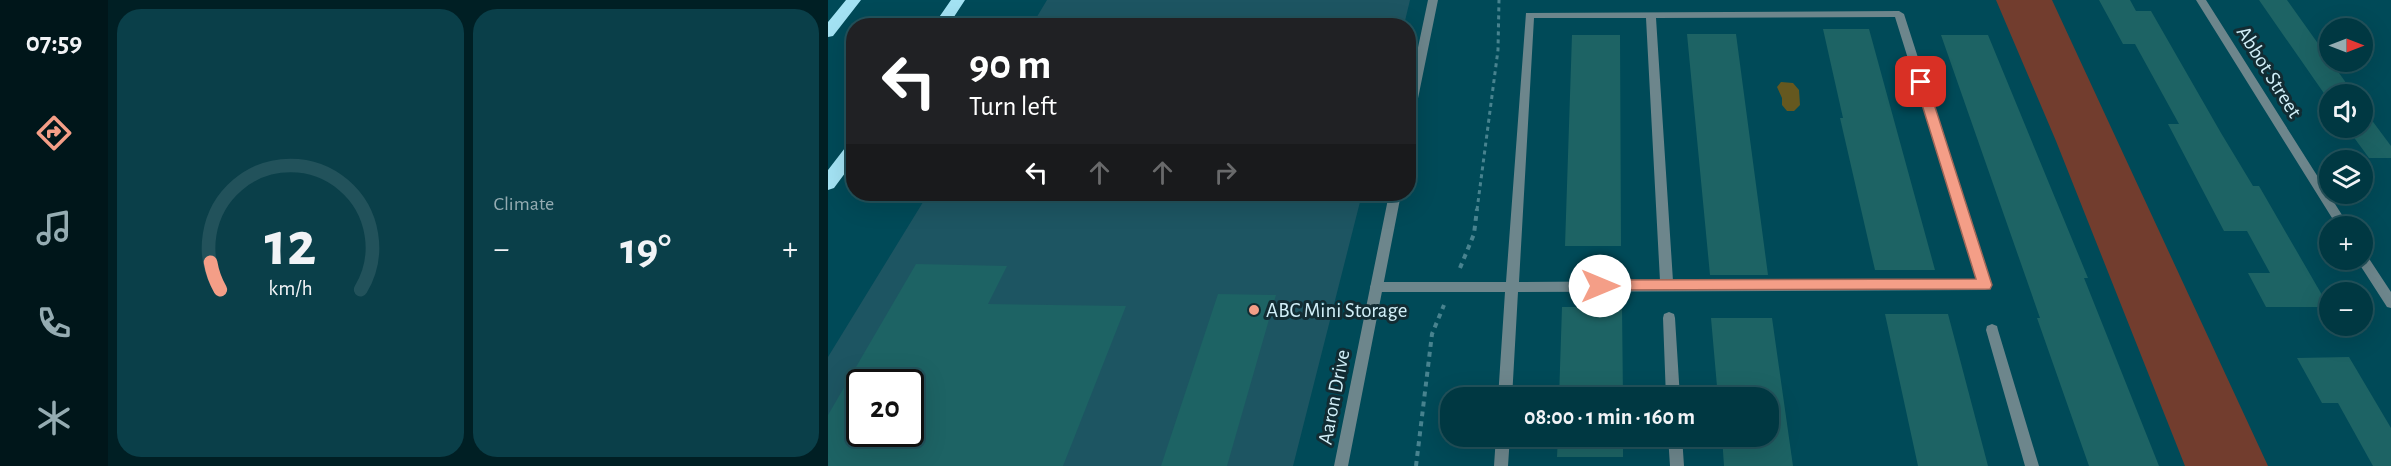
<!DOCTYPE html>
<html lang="en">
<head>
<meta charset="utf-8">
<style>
	body { margin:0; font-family:"Alegreya Sans",sans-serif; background:#0a3f49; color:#f1f3f6; height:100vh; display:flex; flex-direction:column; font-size:22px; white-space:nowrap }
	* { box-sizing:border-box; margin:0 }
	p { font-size:20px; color:#95acb2 }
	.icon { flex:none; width:33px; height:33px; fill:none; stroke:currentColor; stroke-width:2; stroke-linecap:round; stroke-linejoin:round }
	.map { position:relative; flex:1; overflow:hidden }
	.side { display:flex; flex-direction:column; gap:9px; padding:9px; background:#001f24; width:720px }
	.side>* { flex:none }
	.banner { position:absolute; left:18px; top:18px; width:570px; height:183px; border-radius:24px; box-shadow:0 6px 24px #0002,0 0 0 2px #22525b; background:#202124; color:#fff; overflow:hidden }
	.needle { width:39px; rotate:90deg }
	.tools { position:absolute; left:1491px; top:18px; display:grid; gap:12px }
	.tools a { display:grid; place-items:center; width:54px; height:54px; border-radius:50%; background:#003842; box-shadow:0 6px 24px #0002,0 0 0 2px #22525b; font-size:30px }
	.speed { position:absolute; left:18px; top:369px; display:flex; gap:12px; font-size:30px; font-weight:700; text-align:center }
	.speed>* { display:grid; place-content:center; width:78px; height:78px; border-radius:50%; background:#003842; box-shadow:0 6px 24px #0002,0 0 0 2px #22525b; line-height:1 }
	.speed .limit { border:3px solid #111; border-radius:9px; background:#fff; color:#111 }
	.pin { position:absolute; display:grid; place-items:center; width:51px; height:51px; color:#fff; margin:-26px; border-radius:12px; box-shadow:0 3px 9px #0006 }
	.me { position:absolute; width:66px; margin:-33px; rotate:90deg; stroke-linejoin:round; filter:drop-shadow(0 0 4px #0008) }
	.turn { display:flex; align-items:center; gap:21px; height:126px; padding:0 24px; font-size:27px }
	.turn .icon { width:78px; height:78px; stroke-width:2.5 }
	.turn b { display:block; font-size:42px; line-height:51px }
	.lanes { display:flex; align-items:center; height:57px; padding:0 24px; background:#0003; justify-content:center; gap:30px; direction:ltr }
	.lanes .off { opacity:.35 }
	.big { font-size:45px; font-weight:700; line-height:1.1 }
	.side .card { flex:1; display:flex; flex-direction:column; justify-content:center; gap:9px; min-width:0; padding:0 21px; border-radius:24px; background:#0a3f49 }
	.side .dial { align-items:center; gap:0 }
	.dial svg { height:156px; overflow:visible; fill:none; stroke:#22525b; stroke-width:7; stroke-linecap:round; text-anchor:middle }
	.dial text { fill:#f1f3f6; stroke:none }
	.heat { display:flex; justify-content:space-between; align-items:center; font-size:33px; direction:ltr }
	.side .tiles { flex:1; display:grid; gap:9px; grid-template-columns:repeat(2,1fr) }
	.trip { position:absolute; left:612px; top:387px; width:339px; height:60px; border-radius:24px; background:#003842; box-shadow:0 6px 24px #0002,0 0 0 2px #22525b; font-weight:700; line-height:60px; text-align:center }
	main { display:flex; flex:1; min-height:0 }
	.dock { display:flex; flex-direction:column; width:108px; justify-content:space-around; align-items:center; background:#00161a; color:#95acb2 }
	.dock .icon { width:42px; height:42px }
	.dock .active { color:#f49e87 }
	.dock b { font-size:27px; color:#f1f3f6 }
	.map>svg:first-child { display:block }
	.built { fill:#1d5562; fill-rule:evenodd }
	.green { fill:#723d2e }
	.water { fill:#65581f }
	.building { fill:#1d6364; fill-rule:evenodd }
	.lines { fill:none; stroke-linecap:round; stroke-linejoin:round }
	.path-far1 { stroke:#48838f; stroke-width:3; stroke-dasharray:4 4; stroke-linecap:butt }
	.path { stroke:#48838f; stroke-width:4; stroke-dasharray:5 5; stroke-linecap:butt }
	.service { fill:#6d868c; fill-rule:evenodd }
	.minor { fill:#6d868c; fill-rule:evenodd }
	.tertiary { fill:#6d868c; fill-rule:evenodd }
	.motorway { fill:#a3e2f3; fill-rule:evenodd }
	.route { fill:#f49e87; stroke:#9f6758; stroke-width:1.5 }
	.poi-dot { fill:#f49e87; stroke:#122c33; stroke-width:2 }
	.labels { text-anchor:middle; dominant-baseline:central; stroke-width:6; stroke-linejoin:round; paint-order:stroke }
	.street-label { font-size:21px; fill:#d2f0f9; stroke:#122c33 }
	.poi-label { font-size:21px; fill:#d2f0f9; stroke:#122c33; text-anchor:start }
</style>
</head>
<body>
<main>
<nav class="dock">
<b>07:59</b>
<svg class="icon active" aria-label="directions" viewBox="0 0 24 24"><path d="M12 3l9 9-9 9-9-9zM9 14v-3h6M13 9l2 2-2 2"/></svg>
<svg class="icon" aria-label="music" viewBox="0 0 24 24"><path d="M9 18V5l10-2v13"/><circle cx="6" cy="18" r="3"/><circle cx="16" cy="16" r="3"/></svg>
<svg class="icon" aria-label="phone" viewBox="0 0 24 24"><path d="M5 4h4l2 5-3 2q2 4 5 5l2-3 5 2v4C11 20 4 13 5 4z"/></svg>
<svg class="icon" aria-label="climate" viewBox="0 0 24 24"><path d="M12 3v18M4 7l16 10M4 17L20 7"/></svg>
</nav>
<section class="side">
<div class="tiles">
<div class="card dial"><svg viewBox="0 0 100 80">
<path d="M14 69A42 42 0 1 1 86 69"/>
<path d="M14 69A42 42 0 0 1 9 55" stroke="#f49e87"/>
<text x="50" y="56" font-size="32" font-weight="700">12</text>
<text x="50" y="72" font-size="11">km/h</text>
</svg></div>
<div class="card"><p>Climate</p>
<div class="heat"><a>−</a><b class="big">19°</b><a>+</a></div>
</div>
</div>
</section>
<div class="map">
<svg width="1563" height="466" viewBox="0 0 1563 466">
	<rect width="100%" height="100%" fill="#004a58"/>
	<path class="built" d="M219,0H582L576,25H204Z
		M100,194H534L465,466H0V357ZM32,382H82V434H32Z"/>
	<path class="green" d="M1168,0H1224L1440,466H1357L1228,141Z"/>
	<path class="water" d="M953,82L965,83L971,90L972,105L966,111H959L954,105V98L949,87Z"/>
	<path class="building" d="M1271,0H1302L1308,11H1323L1393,133L1425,186H1431L1501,307H1438L1420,273H1442L1419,231H1396L1340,124H1351L1307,44H1295Z
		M1431,0H1459L1526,94H1502V102Z
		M995,29H1041L1107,270H1047L1012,118H1015Z
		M859,34H908L940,275H882Z
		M744,35H792L793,246H737Z
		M1113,35H1160L1260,278H1256L1331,466H1261L1209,318H1212Z
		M1534,107L1563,146V158H1541L1519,128H1534Z
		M88,264L179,266L160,304L298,306L235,466H0V415ZM32,382H82V434H32Z
		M390,294L448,295L399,466H333Z
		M734,307H794L795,398H731Z
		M1057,314H1120L1160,466H1090Z
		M883,318H944L965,466H896L894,436H940V398H890Z
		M1521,357L1563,428V466H1545L1510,403H1494L1469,358Z
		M730,436H795V457H729Z"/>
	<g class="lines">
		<path class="path-far1" d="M649,210L670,50L671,0"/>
		<path class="path" d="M632,268L646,234L649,209
			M588,466L604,334L616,305"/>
		<path class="service" d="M1071,11L1076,14L1163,285L1161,289L1157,290L690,292L684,398H670L677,292H548L544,291L542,287L544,283L548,282H678L698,13ZM1067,17L1149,280L845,281L828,18ZM706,18H818L832,281L691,282Z
			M841,312L846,314L847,318L852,398H838L835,318L836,314Z
			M1164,324L1169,326L1170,330L1211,466H1197L1158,330L1159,326Z
			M668,436H682L680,466H666Z
			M840,436H854L856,466H842Z"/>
		<path class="minor" d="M1368,0H1378L1521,226H1509Z
			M1534,253L1538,254L1563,292V308L1559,307L1530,262L1529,260H1534Z"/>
		<path class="tertiary" d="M600,0H610L585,123L580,127V95Z
			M561,194H573L520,466H506Z"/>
		<path class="motorway" d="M18,0H33L5,36L0,37V22Z
			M123,0H137L120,26H105Z
			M26,142V161L6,188L0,190V170L20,144Z"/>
	</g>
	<path class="route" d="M1093,78L1099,82L1164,285L1162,289L767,290L765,286L767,282L772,280L1148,279L1087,82Z"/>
	<circle class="poi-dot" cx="426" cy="310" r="6"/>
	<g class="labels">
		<g class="street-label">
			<text transform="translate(1441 72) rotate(58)">Abbot Street</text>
			<text transform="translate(506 397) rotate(-79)">Aaron Drive</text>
		</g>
		<g class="poi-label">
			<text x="438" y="310">ABC Mini Storage</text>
		</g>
	</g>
</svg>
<div class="tools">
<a><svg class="needle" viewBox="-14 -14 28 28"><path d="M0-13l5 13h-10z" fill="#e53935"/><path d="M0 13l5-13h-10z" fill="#95acb2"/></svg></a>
<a><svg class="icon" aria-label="sound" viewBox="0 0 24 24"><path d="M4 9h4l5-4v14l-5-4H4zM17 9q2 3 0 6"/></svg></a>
<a><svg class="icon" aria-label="layers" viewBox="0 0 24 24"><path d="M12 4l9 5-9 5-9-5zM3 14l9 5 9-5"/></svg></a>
<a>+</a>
<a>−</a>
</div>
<div class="speed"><div class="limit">20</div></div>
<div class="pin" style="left:1093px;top:82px;background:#d93025"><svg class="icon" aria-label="arrive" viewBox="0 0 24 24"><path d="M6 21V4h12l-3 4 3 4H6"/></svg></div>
<svg class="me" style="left:772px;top:286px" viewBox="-20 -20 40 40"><circle r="19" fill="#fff"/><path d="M0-13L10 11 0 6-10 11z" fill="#f49e87"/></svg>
<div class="trip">08:00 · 1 min · 160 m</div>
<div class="banner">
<div class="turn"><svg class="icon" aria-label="left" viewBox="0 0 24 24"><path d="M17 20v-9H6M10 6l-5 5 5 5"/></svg><div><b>90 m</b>Turn left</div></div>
<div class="lanes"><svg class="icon" aria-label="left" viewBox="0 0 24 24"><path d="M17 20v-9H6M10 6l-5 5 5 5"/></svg><svg class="icon off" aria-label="ahead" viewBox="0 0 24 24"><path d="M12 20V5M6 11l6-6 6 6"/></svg><svg class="icon off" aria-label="ahead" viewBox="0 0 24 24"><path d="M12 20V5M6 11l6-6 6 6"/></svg><svg class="icon off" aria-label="right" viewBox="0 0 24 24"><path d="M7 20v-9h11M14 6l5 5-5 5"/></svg></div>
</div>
</div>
</main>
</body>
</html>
